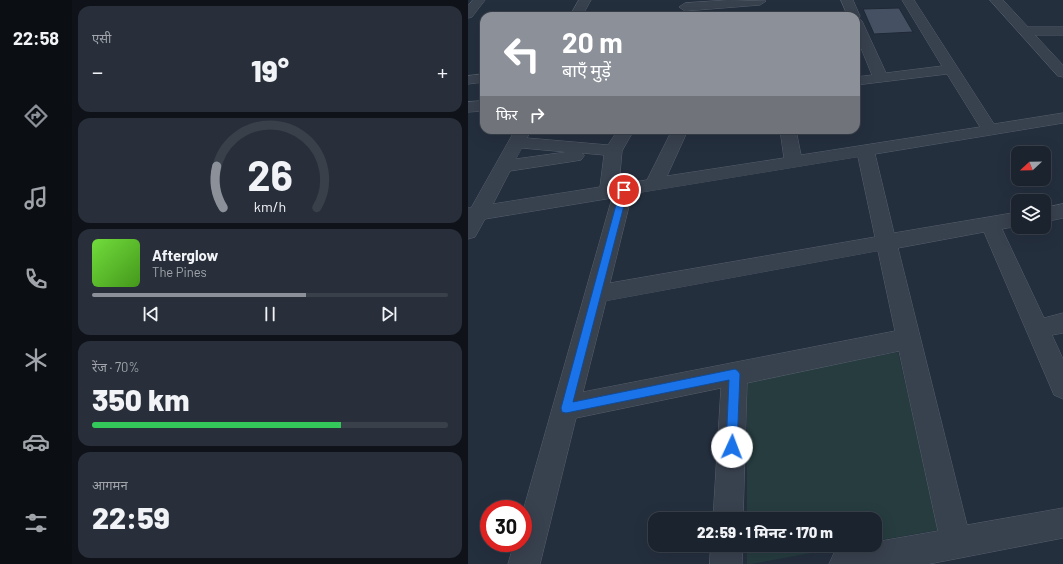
<!DOCTYPE html>
<html lang="hi">
<head>
<meta charset="utf-8">
<style>
	body { margin:0; font-family:Barlow,"Noto Sans Devanagari",sans-serif; background:#282f3a; color:#f1f3f6; height:100vh; display:flex; flex-direction:column; font-size:15px; white-space:nowrap }
	* { box-sizing:border-box; margin:0 }
	p { font-size:13px; color:#a0a4aa }
	.icon { flex:none; width:22px; height:22px; fill:none; stroke:currentColor; stroke-width:2; stroke-linecap:round; stroke-linejoin:round }
	.map { position:relative; flex:1; overflow:hidden }
	.sheet { display:flex; flex-direction:column; gap:6px; padding:6px; background:#0f1319; width:396px }
	.sheet>* { flex:none }
	.banner { position:absolute; left:12px; top:12px; width:380px; height:122px; border-radius:12px; box-shadow:0 4px 16px #0002,0 0 0 1px #39404a; background:#8c9099; color:#fff; overflow:hidden }
	.needle { width:26px; rotate:248deg }
	.buttons { position:absolute; left:543px; top:146px; display:grid; gap:8px }
	.buttons a { display:grid; place-items:center; width:40px; height:40px; border-radius:8px; background:#1b232e; box-shadow:0 4px 16px #0002,0 0 0 1px #39404a; font-size:20px }
	.speed { position:absolute; left:12px; top:500px; display:flex; gap:8px; font-size:20px; font-weight:700; text-align:center }
	.speed>* { display:grid; place-content:center; width:52px; height:52px; border-radius:50%; background:#1b232e; box-shadow:0 4px 16px #0002,0 0 0 1px #39404a; line-height:1 }
	.speed .limit { border:6px solid #d22; background:#fff; color:#111 }
	.pin { position:absolute; display:grid; place-items:center; width:34px; height:34px; color:#fff; margin:-17px; border:2px solid #fff; border-radius:50%; box-shadow:0 1px 4px #0007 }
	.me { position:absolute; width:44px; margin:-22px; rotate:2deg; stroke-linejoin:round; filter:drop-shadow(0 0 3px #0008) }
	.turn { display:flex; align-items:center; gap:14px; height:84px; padding:0 16px; font-size:18px }
	.turn .icon { width:52px; height:52px; stroke-width:2.5 }
	.turn b { display:block; font-size:28px; line-height:34px }
	.then { display:flex; align-items:center; height:38px; padding:0 16px; background:#0003; gap:8px; font-size:15px }
	.big { font-size:30px; font-weight:800; line-height:1.1 }
	.sheet .card { flex:1; display:flex; flex-direction:column; justify-content:center; gap:6px; min-width:0; padding:0 14px; border-radius:12px; background:#282f3a }
	.sheet .dial { align-items:center; gap:0 }
	.dial svg { height:104px; overflow:visible; fill:none; stroke:#39404a; stroke-width:7; stroke-linecap:round; text-anchor:middle }
	.dial text { fill:#f1f3f6; stroke:none }
	.song { display:flex; align-items:center; gap:12px }
	.cover { width:48px; height:48px; border-radius:6px; background:linear-gradient(135deg,hsl(100 70% 55%),hsl(100 70% 35%)) }
	.played { height:4px; border-radius:2px; background:linear-gradient(90deg,#8c9099 60%,#39404a 60%) }
	.keys { display:flex; justify-content:space-around; direction:ltr }
	.heat { display:flex; justify-content:space-between; align-items:center; font-size:22px; direction:ltr }
	.charge { height:6px; border-radius:3px; background:linear-gradient(90deg,#34c759 70%,#39404a 0) }
	.trip { position:absolute; left:180px; top:512px; width:234px; height:40px; border-radius:12px; background:#1b232e; box-shadow:0 4px 16px #0002,0 0 0 1px #39404a; font-weight:800; line-height:40px; text-align:center }
	main { display:flex; flex:1; min-height:0 }
	.dock { display:flex; flex-direction:column; width:72px; justify-content:space-around; align-items:center; background:#0b0e12; color:#a0a4aa }
	.dock .icon { width:28px; height:28px }
	.dock .current { color:#8c9099 }
	.dock b { font-size:18px; color:#f1f3f6 }
	.map>svg:first-child { display:block }
	.green { fill:#263c3f }
	.building { fill:#455162; stroke:#1f2835 }
	.lines { fill:none; stroke-linecap:round; stroke-linejoin:round }
	.minor-casing { stroke:#565f6c; stroke-width:1 }
	.minor { fill:#38414e; fill-rule:evenodd }
	.route { fill:#1a73e8; stroke:#114b97 }
</style>
</head>
<body>
<main>
<nav class="dock">
<b>22:58</b>
<svg class="icon current" aria-label="directions" viewBox="0 0 24 24"><path d="M12 3l9 9-9 9-9-9zM9 14v-3h6M13 9l2 2-2 2"/></svg>
<svg class="icon" aria-label="music" viewBox="0 0 24 24"><path d="M9 18V5l10-2v13"/><circle cx="6" cy="18" r="3"/><circle cx="16" cy="16" r="3"/></svg>
<svg class="icon" aria-label="phone" viewBox="0 0 24 24"><path d="M5 4h4l2 5-3 2q2 4 5 5l2-3 5 2v4C11 20 4 13 5 4z"/></svg>
<svg class="icon" aria-label="climate" viewBox="0 0 24 24"><path d="M12 3v18M4 7l16 10M4 17L20 7"/></svg>
<svg class="icon" aria-label="car" viewBox="0 0 24 24"><path d="M5 17H2v-5l4-1 3-4h7l3 4 3 1v5h-3M9 17h6M6 11h13"/><circle cx="7" cy="17" r="2"/><circle cx="17" cy="17" r="2"/></svg>
<svg class="icon" aria-label="filters" viewBox="0 0 24 24"><path d="M4 7h16M4 17h16"/><circle cx="9" cy="7" r="2"/><circle cx="15" cy="17" r="2"/></svg>
</nav>
<section class="sheet">
<div class="card"><p>एसी</p>
<div class="heat"><a>−</a><b class="big">19°</b><a>+</a></div>
</div>
<div class="card dial"><svg viewBox="0 0 100 80">
<path d="M14 69A42 42 0 1 1 86 69"/>
<path d="M14 69A42 42 0 0 1 9 37" stroke="#8c9099"/>
<text x="50" y="56" font-size="32" font-weight="700">26</text>
<text x="50" y="72" font-size="11">km/h</text>
</svg></div>
<div class="card">
<div class="song"><i class="cover"></i><div><b>Afterglow</b><p>The Pines</p></div></div>
<div class="played"></div>
<div class="keys"><svg class="icon" aria-label="previous" viewBox="0 0 24 24"><path d="M18 5L8 12l10 7zM5 5v14"/></svg><svg class="icon" aria-label="pause" viewBox="0 0 24 24"><path d="M8 5v14M16 5v14"/></svg><svg class="icon" aria-label="next" viewBox="0 0 24 24"><path d="M6 5l10 7-10 7zM19 5v14"/></svg></div>
</div>
<div class="card"><p>रेंज · 70%</p><b class="big">350 km</b><div class="charge"></div></div>
<div class="card"><p>आगमन</p><b class="big">22:59</b></div>
</section>
<div class="map">
<svg width="595" height="564" viewBox="0 0 595 564">
	<rect width="100%" height="100%" fill="#242f3e"/>
	<path class="green" d="M430,352L471,530L407,541V519H279V382Z
		M279,545H387L283,564H279Z"/>
	<path class="building" d="M431,8L445,32L406,34L395,9Z"/>
	<g class="lines">
		<g class="minor-casing">
			<path id="minor" d="M5,0H17L4,17L0,18V6Z
				M111,0H123L114,16H102Z
				M260,0L298,1L292,5L217,11L211,7L217,3Z
				M373,0H385L392,16L391,18L394,21L418,73L474,66L434,0H446L526,124L595,113V123L407,154L426,233L550,212V226L534,229L576,318L595,313V333L584,335L595,359V399L586,395L516,232L430,248L499,525L595,508V538L461,564H361L366,553L377,548L393,545H407V542L470,531L431,351L279,383L275,519H245L253,388L108,418L72,564H40L46,543H55V511L144,198L17,219L7,237L0,239V208H3L47,130H63L59,138L140,145L150,130H166L154,151L151,184L179,180L204,130H220L199,176L316,158L312,130H328L333,155L512,127L479,74L388,85V77L404,75L388,36V16H380ZM54,148L98,152L48,159ZM114,153L136,155L132,187L25,204L42,171L107,161L113,160L116,156ZM390,157L407,237L142,283L164,194ZM410,251L427,331L115,392L138,301Z
				M522,0H535L560,27H595V35H567L595,65V77L590,76Z
				M16,74V82L0,84V76Z
				M16,101V111L0,112V102Z
				M595,204V218L576,222V208Z
				M243,545H275L274,564H242Z"/>
		</g>
		<use href="#minor" class="minor"/>
	</g>
	<path class="route" d="M156,187L160,190L105,402L267,369L270,371L272,374L269,447L268,451L264,452L259,451L258,447L261,380L98,413L94,412L93,408L152,190Z"/>
</svg>
<div class="buttons">
<a><svg class="needle" viewBox="-14 -14 28 28"><path d="M0-13l5 13h-10z" fill="#e53935"/><path d="M0 13l5-13h-10z" fill="#a0a4aa"/></svg></a>
<a><svg class="icon" aria-label="layers" viewBox="0 0 24 24"><path d="M12 4l9 5-9 5-9-5zM3 14l9 5 9-5"/></svg></a>
</div>
<div class="speed"><div class="limit">30</div></div>
<div class="pin" style="left:156px;top:190px;background:#d93025"><svg class="icon" aria-label="arrive" viewBox="0 0 24 24"><path d="M6 21V4h12l-3 4 3 4H6"/></svg></div>
<svg class="me" style="left:264px;top:447px" viewBox="-20 -20 40 40"><circle r="19" fill="#fff"/><path d="M0-13L10 11 0 6-10 11z" fill="#1a73e8"/></svg>
<div class="trip">22:59 · 1 मिनट · 170 m</div>
<div class="banner">
<div class="turn"><svg class="icon" aria-label="left" viewBox="0 0 24 24"><path d="M17 20v-9H6M10 6l-5 5 5 5"/></svg><div><b>20 m</b>बाएँ मुड़ें</div></div>
<div class="then">फिर<svg class="icon" aria-label="right" viewBox="0 0 24 24"><path d="M7 20v-9h11M14 6l5 5-5 5"/></svg></div>
</div>
</div>
</main>
</body>
</html>
